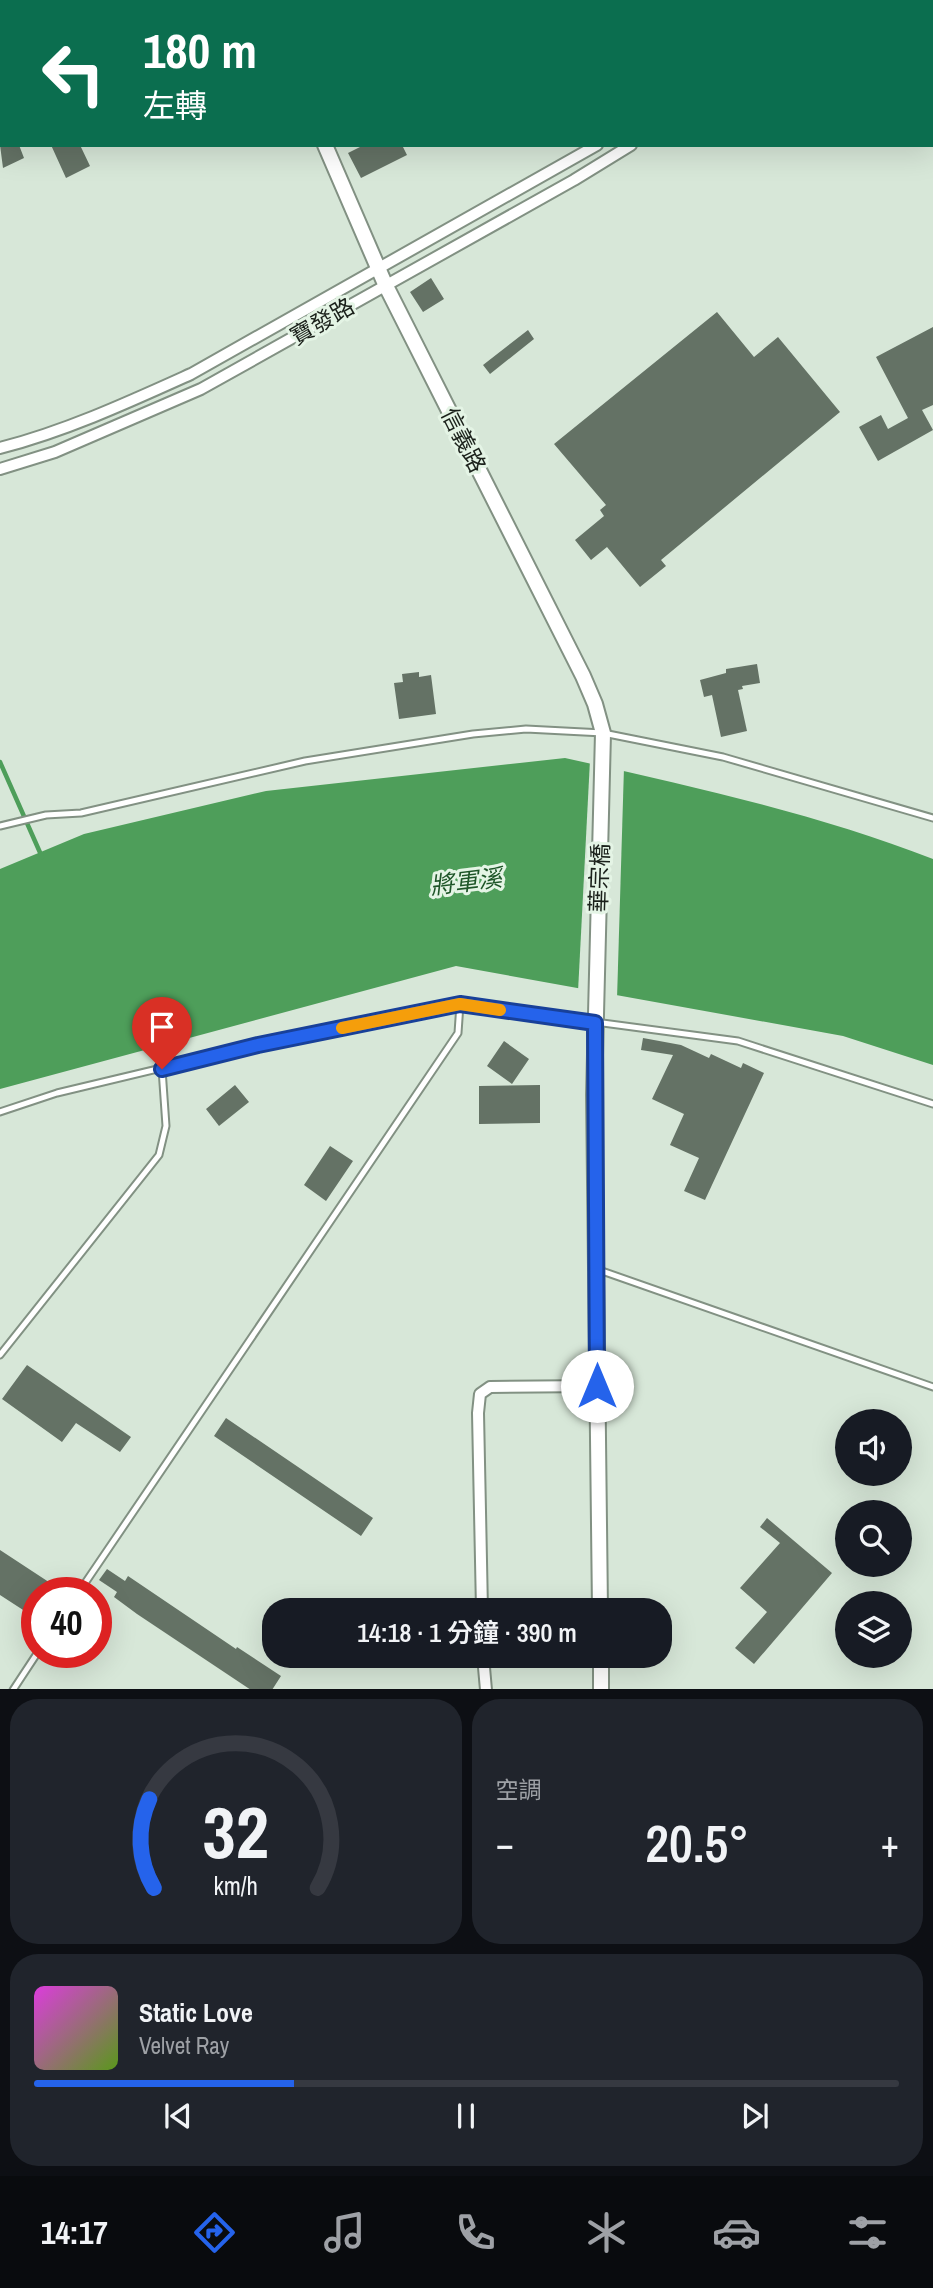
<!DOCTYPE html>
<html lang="zh-TW">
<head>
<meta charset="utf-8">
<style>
	body { margin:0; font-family:"Archivo Narrow","Noto Sans TC",sans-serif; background:#20242c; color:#f1f3f6; height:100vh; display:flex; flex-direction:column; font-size:26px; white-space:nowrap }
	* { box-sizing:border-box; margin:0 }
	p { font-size:23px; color:#9ea1a6 }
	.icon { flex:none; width:38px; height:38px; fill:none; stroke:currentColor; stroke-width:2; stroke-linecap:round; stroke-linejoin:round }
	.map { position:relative; height:1689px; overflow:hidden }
	.drawer { display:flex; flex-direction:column; gap:10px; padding:10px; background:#0d0f14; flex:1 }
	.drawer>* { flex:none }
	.hud { position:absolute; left:0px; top:0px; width:934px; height:147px; box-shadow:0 7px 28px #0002; background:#0b6e4f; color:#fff; overflow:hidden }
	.tools { position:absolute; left:835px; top:1409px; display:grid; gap:14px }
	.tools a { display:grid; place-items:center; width:77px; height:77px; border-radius:50%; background:#171b24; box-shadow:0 7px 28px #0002; font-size:35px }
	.speed { position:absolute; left:21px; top:1577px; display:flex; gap:14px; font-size:35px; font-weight:700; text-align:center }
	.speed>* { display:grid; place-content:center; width:91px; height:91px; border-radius:50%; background:#171b24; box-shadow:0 7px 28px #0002; line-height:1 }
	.speed .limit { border:10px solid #d22; background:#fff; color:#111 }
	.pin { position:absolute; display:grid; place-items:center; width:60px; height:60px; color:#fff; margin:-72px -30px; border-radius:50% 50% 50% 0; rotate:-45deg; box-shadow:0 0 7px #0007 }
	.pin .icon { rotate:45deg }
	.me { position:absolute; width:77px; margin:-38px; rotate:0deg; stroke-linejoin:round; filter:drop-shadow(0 0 5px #0008) }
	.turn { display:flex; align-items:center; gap:24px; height:147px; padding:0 28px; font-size:32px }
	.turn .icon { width:91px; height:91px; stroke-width:2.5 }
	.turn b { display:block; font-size:49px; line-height:60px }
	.big { font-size:52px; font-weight:600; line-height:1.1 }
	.drawer .card { flex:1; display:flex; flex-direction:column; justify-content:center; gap:10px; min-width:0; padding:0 24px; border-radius:28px; background:#20242c }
	.drawer .dial { align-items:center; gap:0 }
	.dial svg { height:182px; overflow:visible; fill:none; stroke:#363941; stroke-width:7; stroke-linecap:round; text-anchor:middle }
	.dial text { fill:#f1f3f6; stroke:none }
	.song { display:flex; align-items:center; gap:21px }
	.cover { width:84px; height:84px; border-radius:10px; background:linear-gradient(135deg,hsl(300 70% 55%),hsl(90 70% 35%)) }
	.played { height:7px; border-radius:4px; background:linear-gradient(90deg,#2563eb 30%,#363941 30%) }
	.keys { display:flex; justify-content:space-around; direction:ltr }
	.heat { display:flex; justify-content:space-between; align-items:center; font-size:38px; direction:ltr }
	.drawer .tiles { flex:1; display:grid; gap:10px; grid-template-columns:1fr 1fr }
	.card:last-child { grid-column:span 2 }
	.trip { position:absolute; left:262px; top:1598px; width:410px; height:70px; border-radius:28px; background:#171b24; box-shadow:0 7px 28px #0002; font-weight:600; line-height:70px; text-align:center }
	.tabs { display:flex; height:112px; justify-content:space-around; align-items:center; background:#090b0e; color:#9ea1a6 }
	.tabs .icon { width:49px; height:49px }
	.tabs .current { color:#2563eb }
	.tabs b { font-size:32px; color:#f1f3f6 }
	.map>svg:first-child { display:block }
	.water { fill:#4e9e5a }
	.pier { fill:#d7e7d8 }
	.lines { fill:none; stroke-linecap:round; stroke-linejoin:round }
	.stream { stroke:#4e9e5a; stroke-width:4.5 }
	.building { fill:#647265 }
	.service-casing { stroke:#829183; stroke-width:9 }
	.minor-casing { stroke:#829183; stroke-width:14 }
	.tertiary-casing { stroke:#829183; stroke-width:18 }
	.service { stroke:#fff; stroke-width:5 }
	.minor { stroke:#fff; stroke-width:10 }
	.tertiary { stroke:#fff; stroke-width:14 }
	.route-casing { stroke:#184099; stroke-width:18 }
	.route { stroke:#2563eb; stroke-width:12 }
	.slow { stroke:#f59e0b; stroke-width:12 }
	.labels { text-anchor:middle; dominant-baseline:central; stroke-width:6; stroke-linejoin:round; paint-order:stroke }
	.street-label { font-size:23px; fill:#1b211b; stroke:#e4f4e5 }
	.water-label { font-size:24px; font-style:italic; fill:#1e5528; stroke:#e4f4e5 }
</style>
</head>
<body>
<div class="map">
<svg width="933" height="1690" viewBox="0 0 933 1690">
	<rect width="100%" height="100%" fill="#d7e7d8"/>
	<path class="water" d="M565,758C687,785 817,814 933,859V1065L843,1036L456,966L0,1089V869L84,834L266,791Z"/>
	<path class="pier" d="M590,760L624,767L617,999L578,992Z"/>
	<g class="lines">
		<path class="stream" d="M0,762L42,857"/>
	</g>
	<path class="building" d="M0,145H19L24,158L3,168Z
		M51,145H80L90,166L66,178Z
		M364,145H402L407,155L361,178L348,153Z
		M431,278L444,299L423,312L410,292Z
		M717,312L754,357L778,337L840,412L661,560L666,566L640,587L607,547L591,560L575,540L604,516L600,510L606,505L554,444Z
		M933,327V405L922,410L933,430L878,461L859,427L881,415L888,429L908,418L876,357Z
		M528,330L534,339L490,374L483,365Z
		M757,664L760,683L742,686L743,689L738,690L747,731L721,737L712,695L704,697L700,680L726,673V669Z
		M419,672V677L431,675L436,714L399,719L394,683L403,682L402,674Z
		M643,1038L681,1045L709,1058L711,1054L741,1068L743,1063L764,1073L705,1200L684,1191L699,1158L670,1145L684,1114L652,1099L673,1055L641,1050Z
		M504,1041L529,1059L512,1084L487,1066Z
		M235,1085L249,1102L219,1126L206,1109Z
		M540,1085V1123L479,1124V1086Z
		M330,1146L353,1161L326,1201L304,1185Z
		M27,1365L131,1437L120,1452L76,1423L62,1442L2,1399Z
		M226,1418L373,1518L361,1536L214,1436Z
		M767,1518L832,1573L754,1664L735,1648L767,1612L740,1588L780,1543L760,1527Z
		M0,1550L64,1592H37V1619L0,1595Z
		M107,1569L125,1581L128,1576L236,1649L237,1647L281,1676L272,1690H251L137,1614L114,1597L117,1592L99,1580Z"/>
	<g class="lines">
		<g class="service-casing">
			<path id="service" d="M409,0L410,2
				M0,826L46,815L81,813L305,761L473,734L526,729L603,733L723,757L933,818
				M0,1112L57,1093L258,1045L460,1004L738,1041L933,1104
				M599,1270L933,1387
				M0,1355L159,1155L166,1126L162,1069
				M79,1592L458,1033L460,1004
				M13,1690L38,1652"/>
		</g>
		<g class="minor-casing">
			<path id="minor" d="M695,0L696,2
				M507,2L510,0
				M832,2L835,0
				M868,2L870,0
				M0,448C66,431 129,402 191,374L597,145
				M0,469L55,452L201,389L574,180L631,145
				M482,1610L478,1413L480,1394L490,1387L597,1386
				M483,1656L486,1690"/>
		</g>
		<g class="tertiary-casing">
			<path id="tertiary" d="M262,0V2
				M325,145L385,284L583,676L595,704L603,733L594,1095L600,1610
				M601,1656V1690"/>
		</g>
		<use href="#service" class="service"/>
		<use href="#minor" class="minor"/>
		<use href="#tertiary" class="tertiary"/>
	</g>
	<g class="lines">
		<g class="route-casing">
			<path id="route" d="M162,1069L258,1045L460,1004L595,1023L597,1386"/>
		</g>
		<use href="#route" class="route"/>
		<path class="slow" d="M342,1028L460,1004L500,1010"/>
	</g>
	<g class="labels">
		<g class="street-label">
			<text transform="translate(322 321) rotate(-30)">寶發路</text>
			<text transform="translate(464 440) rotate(63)">信義路</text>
			<text transform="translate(599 878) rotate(-88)">華宗橋</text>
		</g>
		<g class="water-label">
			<text transform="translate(466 881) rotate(-7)">將軍溪</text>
		</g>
	</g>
</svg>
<div class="tools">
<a><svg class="icon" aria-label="sound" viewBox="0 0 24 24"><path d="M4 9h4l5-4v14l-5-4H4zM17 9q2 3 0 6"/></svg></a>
<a><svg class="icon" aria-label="search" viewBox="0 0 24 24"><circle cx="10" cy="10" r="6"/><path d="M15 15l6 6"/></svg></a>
<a><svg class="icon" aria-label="layers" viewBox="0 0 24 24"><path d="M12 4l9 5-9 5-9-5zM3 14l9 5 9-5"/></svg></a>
</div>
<div class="speed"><div class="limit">40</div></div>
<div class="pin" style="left:162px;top:1069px;background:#d93025"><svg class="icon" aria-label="arrive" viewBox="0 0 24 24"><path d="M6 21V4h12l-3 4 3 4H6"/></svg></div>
<svg class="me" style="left:597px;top:1386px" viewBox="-20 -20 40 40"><circle r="19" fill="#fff"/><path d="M0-13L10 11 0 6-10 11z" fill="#2563eb"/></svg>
<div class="trip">14:18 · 1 分鐘 · 390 m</div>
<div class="hud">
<div class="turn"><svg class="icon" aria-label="left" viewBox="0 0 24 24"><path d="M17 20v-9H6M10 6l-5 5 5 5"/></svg><div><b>180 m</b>左轉</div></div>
</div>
</div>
<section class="drawer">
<div class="tiles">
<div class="card dial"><svg viewBox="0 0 100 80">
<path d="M14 69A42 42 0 1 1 86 69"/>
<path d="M14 69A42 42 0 0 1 12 30" stroke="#2563eb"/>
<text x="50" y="56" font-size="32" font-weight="700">32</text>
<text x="50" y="72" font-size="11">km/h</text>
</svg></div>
<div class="card"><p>空調</p>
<div class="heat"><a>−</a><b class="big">20.5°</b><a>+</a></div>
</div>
<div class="card">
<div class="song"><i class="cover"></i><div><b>Static Love</b><p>Velvet Ray</p></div></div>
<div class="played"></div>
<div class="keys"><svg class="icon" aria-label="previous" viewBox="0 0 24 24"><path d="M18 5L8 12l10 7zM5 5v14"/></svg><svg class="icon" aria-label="pause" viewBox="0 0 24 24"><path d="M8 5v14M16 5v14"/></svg><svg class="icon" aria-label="next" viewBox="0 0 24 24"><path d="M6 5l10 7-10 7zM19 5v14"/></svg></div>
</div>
</div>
</section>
<nav class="tabs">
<b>14:17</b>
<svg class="icon current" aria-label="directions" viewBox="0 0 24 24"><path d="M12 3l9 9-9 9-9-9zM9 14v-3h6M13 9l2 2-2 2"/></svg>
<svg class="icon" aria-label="music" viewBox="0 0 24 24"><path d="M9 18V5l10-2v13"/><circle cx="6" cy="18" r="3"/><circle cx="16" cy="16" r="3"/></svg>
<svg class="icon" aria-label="phone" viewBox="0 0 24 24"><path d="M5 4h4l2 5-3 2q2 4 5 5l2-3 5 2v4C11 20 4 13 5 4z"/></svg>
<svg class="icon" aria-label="climate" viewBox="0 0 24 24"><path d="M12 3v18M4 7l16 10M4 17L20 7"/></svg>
<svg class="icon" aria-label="car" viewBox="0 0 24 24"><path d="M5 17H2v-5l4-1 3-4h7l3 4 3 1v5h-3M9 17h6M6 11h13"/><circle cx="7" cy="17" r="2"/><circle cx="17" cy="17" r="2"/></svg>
<svg class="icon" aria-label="filters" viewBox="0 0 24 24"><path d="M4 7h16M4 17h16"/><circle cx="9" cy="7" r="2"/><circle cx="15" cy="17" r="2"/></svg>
</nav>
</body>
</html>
